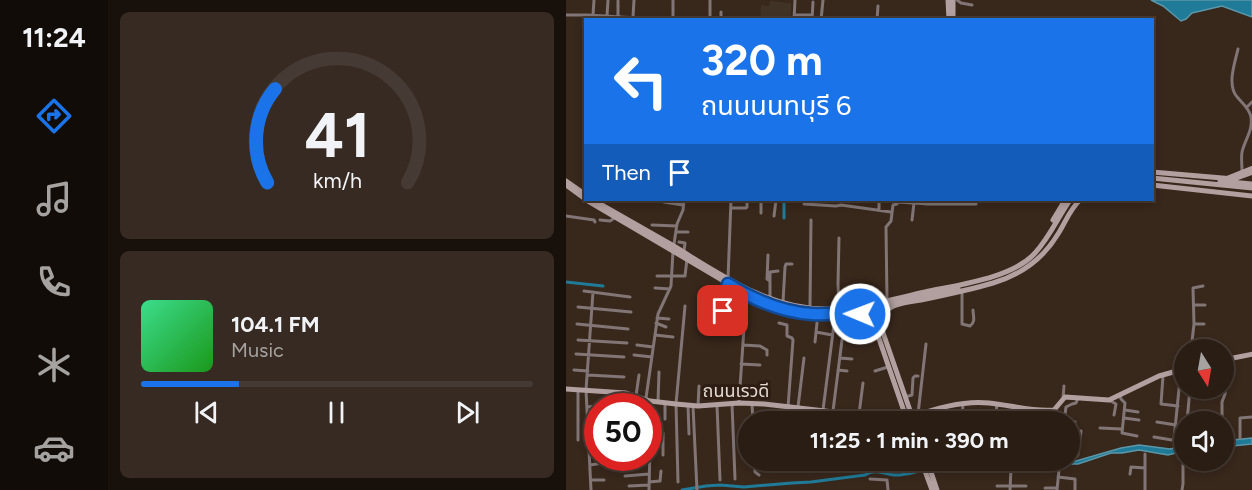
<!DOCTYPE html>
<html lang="en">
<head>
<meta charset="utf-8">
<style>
	body { margin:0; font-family:Figtree,"Noto Sans Thai",sans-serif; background:#362a22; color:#f1f3f6; height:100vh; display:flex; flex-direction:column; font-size:22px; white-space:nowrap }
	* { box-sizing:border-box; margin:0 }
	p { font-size:20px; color:#a5a2a0 }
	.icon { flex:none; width:33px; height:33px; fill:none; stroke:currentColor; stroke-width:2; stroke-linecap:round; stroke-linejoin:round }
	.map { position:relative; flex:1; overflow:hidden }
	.sheet { display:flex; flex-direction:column; gap:12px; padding:12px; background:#17100b; width:458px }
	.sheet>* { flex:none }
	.banner { position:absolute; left:18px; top:18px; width:570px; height:183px; border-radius:0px; box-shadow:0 3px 9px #0003,0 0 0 2px #463b34; background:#1a73e8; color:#fff; overflow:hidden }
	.needle { width:39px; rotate:169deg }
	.tools { position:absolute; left:608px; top:339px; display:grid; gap:12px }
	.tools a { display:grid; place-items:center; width:60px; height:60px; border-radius:50%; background:#2a1d14; box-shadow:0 3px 9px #0003,0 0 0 2px #463b34; font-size:30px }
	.speed { position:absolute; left:18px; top:393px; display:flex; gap:12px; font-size:30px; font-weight:700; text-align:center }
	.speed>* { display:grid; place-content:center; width:78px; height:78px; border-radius:50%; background:#2a1d14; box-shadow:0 3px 9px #0003,0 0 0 2px #463b34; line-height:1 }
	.speed .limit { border:9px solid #d22; background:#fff; color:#111 }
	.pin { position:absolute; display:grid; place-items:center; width:51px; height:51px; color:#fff; margin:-26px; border-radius:12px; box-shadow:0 3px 9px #0006 }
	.me { position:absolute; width:66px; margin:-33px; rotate:271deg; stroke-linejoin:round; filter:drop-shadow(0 0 4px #0008) }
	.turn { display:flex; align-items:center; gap:21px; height:126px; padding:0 18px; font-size:27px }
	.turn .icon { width:78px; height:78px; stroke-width:2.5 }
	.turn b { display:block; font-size:42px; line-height:51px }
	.then { display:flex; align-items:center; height:57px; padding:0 18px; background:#0003; gap:12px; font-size:22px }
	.sheet .widget { flex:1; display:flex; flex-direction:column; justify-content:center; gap:9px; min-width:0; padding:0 21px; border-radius:9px; background:#362a22 }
	.sheet .dial { align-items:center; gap:0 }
	.dial svg { height:156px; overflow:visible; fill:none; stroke:#463b34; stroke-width:7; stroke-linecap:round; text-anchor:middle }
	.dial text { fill:#f1f3f6; stroke:none }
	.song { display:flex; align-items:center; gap:18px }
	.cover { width:72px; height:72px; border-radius:9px; background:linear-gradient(135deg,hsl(150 70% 55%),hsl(120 70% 35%)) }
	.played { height:6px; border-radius:3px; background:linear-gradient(90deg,#1a73e8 25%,#463b34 25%) }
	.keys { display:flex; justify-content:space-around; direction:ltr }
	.trip { position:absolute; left:172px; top:411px; width:342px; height:60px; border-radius:30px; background:#2a1d14; box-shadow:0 3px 9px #0003,0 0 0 2px #463b34; font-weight:700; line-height:60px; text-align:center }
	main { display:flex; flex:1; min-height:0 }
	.tab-bar { display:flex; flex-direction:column; width:108px; justify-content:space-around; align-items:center; background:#110c08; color:#a5a2a0 }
	.tab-bar .icon { width:42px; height:42px }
	.tab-bar .current { color:#1a73e8 }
	.tab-bar b { font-size:27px; color:#f1f3f6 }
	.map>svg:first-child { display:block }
	.education { fill:#403325 }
	.water { fill:#207b98; stroke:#5b97a9; stroke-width:1.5 }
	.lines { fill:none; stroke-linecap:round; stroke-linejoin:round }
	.canal { stroke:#207b98; stroke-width:3 }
	.street { stroke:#817575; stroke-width:3 }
	.secondary { stroke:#b29f9f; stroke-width:5 }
	.secondary-bridge { stroke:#b29f9f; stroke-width:5 }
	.route-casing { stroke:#114b97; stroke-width:15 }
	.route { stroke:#1a73e8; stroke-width:10 }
	.labels { text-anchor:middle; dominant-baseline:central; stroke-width:6; stroke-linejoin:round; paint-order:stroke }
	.street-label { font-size:18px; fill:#e4d8d0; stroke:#2e1d12 }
</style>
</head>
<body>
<main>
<nav class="tab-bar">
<b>11:24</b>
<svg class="icon current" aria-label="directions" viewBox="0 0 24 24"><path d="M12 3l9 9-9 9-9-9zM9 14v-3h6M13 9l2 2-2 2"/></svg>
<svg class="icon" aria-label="music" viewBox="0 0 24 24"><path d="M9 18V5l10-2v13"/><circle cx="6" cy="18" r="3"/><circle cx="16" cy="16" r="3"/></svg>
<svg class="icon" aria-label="phone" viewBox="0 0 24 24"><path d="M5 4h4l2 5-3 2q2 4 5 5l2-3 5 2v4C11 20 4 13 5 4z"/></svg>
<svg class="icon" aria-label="climate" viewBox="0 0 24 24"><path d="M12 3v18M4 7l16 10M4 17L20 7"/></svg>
<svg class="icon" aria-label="car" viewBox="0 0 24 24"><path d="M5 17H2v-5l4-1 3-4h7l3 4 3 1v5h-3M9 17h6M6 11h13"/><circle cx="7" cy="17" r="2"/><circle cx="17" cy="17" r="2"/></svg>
</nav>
<section class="sheet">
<div class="widget dial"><svg viewBox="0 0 100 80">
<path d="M14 69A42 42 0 1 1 86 69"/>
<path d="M14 69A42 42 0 0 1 18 21" stroke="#1a73e8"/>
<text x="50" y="56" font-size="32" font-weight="700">41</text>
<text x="50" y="72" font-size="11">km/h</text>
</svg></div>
<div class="widget">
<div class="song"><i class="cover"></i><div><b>104.1 FM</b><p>Music</p></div></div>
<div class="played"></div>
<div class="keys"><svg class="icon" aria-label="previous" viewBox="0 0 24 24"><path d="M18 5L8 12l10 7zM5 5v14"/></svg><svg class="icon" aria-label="pause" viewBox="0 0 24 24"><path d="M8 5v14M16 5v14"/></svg><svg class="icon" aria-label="next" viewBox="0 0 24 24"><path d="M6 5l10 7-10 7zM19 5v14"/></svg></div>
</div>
</section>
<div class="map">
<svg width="687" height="490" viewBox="0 0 687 490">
	<rect width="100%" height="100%" fill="#38271b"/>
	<path class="education" d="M204,1L225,3V19H194L195,5L203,6Z"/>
	<path class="water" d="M585,0H686V17L656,6L626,13L620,19L615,21L597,6Z
		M686,438V444L657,447V441Z
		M573,445L604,449L618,446V451L602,455L573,450L556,453H545L512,464H505L492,461H510L555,448Z
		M438,460L459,461L454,463L410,469L402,468L393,470L368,471L366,466L408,464Z"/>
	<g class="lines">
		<path class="canal" d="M218,218V200
			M0,282L37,286
			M116,490L140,486L154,485L178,487L226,483L245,482L299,475C310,468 316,474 328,475C337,476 348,472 358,470"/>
		<path class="street" d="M391,0L395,3L406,5
			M0,15H22L104,20
			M27,15L28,0
			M228,15H246
			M41,16L42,0
			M52,16V1
			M67,17L68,0
			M107,20V0
			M144,20V0
			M155,20V12
			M228,20L229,0
			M246,20L247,2
			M255,20L257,0
			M311,20L312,6
			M346,20H353
			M672,49C669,63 660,86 672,98C677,104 683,108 685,117C687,131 679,139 676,152C675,158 676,165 676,171
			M681,107L687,101
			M346,200V203H348L362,204L363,200
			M98,202L117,205
			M332,202L346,203
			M238,204L270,206L275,205L325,212
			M362,204H410
			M165,208H180L181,207V200
			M313,210V200
			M195,213V200
			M0,216L28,220L29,222
			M208,216L210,200
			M34,220L44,221L50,217
			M346,220L348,203
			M86,225L111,226
			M110,232H122
			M113,242L119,243L118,251
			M108,244L111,224L117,210L118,200
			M202,255L201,279L204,281
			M91,276H119L121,259
			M162,279L165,200
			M89,288L104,289
			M18,291L64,297
			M396,291V324L404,326C410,322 407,316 407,310
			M204,298V272L212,271
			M321,300L320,227L325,221L327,205L331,204L332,200
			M217,302L219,267L220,264H226
			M628,305H639
			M12,307L65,312
			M244,307L245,220
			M273,308L272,284L273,238
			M91,318L103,319
			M90,323L100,327
			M213,323L221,325V336L226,338L227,340L222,407
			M11,324L62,329
			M628,324H638
			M156,330L157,310L161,308L162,305V284
			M250,332L266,335
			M89,335L107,337
			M12,340L61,343
			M249,342L251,323
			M626,342H638
			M71,345L87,347
			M177,345L194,346L201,350V355
			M625,350L628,324L627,288L637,286
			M10,354L58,357
			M68,355L86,357
			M274,358L286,359
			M175,364L194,365
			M8,370L22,371
			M272,370L281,371
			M309,371L322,367
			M22,375L58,377
			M597,376L595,404L612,406
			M12,390V440
			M70,396L73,375
			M554,396L555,399L559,403L556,433L571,436
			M339,397L346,395L347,378L349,376H352
			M80,398L92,314L105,286L107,251
			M497,398L498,386
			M543,400L550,404L548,415
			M92,402L93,372
			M173,402L179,313L175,311
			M99,403V419
			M166,404L169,479
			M186,404L187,422
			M122,405L123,434
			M151,405L154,480
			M48,406V393
			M60,406V393
			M127,406L131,490
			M132,406L133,386
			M21,407L33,406
			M232,407L238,358
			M257,410L268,324
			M559,410L572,412
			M251,411L252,422
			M267,411L276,340
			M293,414L297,383
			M352,414L360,344
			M558,418L573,420
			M498,420L509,422
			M656,420V402L659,394L662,360
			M21,422H32
			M286,422V414
			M390,422L396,417L397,404
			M429,422L431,404
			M486,422L487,411
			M498,422L500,407L506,404L510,403L512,398
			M591,422L610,425
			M621,422L624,388
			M534,428L556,429
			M97,433V455
			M588,437L606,440L608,439L615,369
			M22,438L32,437
			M674,438V418L687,417
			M504,439L513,440
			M84,443L97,444
			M23,451H32
			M504,455L511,456L512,454L515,431
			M59,459H83
			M188,460L189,472L193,475
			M253,460V471
			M329,460V461
			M24,465L37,463
			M430,470L445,471
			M564,474L565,467L579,468
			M59,476L83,474
			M492,477L509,479V490
			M304,479L321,480L322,490
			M25,480H38
			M83,482L94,481L95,471
			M112,482L110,404L119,306
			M63,486L83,485
			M431,486H460
			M479,488H491
			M25,490L20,390L27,292
			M83,490L85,402
			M444,490L445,468H459
			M491,490L494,460
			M579,490V454
			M616,490L617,484V453"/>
		<path class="secondary" d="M382,0L383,20
			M387,0V20
			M586,172L668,179L687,172
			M586,178L687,188
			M662,178L687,168
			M0,181L20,195
			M654,181L687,184
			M0,185L22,201L190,300C209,307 228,313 249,314C263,315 282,309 295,315C301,317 305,322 309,327
			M586,185L687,196
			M27,200C53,215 80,230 106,245C154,274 202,309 260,309C293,309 327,299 359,292C391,285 447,278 469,253C484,237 492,217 504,200
			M487,220L499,200
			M314,304C309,312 308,318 309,327L341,420
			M657,360L687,354
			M0,389L60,393L84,401L110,404L132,406L173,403L198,404L329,419L341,418
			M346,417C370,408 397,400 423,403C444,405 466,412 488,410L499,397L543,400L593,376L618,369
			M348,422L315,327C314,319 317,313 324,308C333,302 345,302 355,300C379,295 403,290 427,283C454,275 477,259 492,234C499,223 504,209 514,200
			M355,460L366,490
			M361,460L371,490"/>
		<path class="secondary-bridge" d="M187,295C201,301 216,306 231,309C284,317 341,299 392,288"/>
	</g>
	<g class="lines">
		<g class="route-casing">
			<path id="route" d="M157,311V309L161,307L162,284C188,300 216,312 246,314C262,315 278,312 294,314"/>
		</g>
		<use href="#route" class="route"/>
	</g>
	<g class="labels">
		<g class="street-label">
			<text x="170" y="391">ถนนเรวดี</text>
		</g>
	</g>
</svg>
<div class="tools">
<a><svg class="needle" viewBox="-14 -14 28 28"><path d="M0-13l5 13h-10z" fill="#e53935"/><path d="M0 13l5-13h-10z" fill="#a5a2a0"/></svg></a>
<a><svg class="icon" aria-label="sound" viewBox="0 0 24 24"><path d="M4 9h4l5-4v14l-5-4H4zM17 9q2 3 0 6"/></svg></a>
</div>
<div class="speed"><div class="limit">50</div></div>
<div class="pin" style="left:157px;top:311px;background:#d93025"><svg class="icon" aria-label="arrive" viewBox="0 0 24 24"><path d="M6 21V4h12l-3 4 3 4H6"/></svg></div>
<svg class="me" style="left:294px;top:314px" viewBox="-20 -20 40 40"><circle r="17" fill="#1a73e8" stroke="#fff" stroke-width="3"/><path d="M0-11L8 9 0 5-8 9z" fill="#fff"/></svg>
<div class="trip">11:25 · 1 min · 390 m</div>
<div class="banner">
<div class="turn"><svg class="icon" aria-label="left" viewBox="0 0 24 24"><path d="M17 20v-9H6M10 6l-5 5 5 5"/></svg><div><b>320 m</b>ถนนนนทบุรี 6</div></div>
<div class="then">Then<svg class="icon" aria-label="arrive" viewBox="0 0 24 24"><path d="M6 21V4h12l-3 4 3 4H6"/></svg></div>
</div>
</div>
</main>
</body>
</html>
